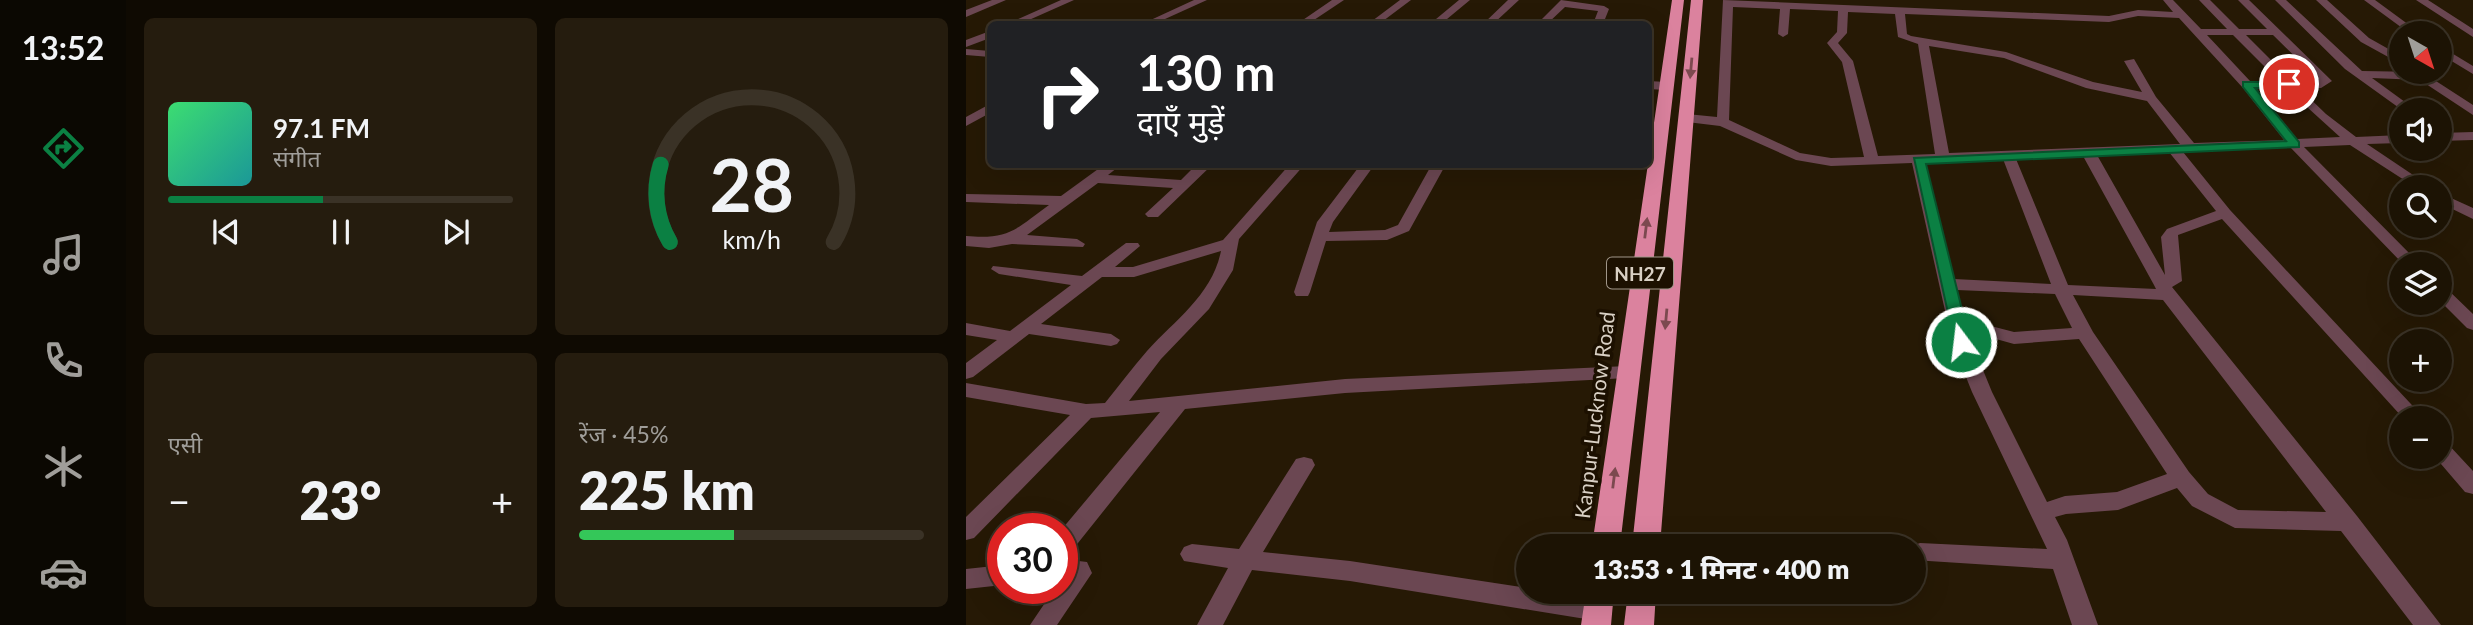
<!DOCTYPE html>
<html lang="hi">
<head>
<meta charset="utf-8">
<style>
	body { margin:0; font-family:Lato,"Noto Sans Devanagari",sans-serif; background:#251c0e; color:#f1f3f6; height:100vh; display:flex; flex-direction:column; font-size:26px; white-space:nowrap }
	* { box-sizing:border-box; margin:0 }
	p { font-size:23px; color:#a09e9a }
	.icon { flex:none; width:38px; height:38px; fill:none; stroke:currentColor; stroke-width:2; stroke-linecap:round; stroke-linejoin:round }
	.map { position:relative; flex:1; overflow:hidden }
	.side { display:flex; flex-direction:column; gap:18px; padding:18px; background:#0f0a02; width:840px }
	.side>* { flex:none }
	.guide { position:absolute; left:21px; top:21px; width:665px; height:147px; border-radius:10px; box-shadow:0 7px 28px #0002,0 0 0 2px #3a3226; background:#202124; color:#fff; overflow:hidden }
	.needle { width:46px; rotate:141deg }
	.buttons { position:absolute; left:1423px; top:21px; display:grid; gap:14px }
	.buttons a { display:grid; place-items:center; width:63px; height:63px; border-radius:50%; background:#1c1304; box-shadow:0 7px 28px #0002,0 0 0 2px #3a3226; font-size:35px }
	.speed { position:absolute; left:21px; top:513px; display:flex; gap:14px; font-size:35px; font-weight:700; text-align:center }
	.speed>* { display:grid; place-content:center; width:91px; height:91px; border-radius:50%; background:#1c1304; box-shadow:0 7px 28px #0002,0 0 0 2px #3a3226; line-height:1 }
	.speed .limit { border:10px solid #d22; background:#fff; color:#111 }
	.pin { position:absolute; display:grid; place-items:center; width:60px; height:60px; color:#fff; margin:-30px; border:4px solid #fff; border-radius:50%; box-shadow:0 2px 7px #0007 }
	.me { position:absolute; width:77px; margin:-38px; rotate:345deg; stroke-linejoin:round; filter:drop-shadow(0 0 5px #0008) }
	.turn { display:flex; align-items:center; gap:24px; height:147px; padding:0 35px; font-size:32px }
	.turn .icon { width:91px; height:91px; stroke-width:2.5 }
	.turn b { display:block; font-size:49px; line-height:60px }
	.big { font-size:52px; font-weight:800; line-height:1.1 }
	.side .tile { flex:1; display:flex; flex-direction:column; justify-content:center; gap:10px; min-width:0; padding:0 24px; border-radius:10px; background:#251c0e }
	.side .dial { align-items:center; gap:0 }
	.dial svg { height:182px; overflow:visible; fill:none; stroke:#3a3226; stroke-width:7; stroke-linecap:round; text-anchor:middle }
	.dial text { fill:#f1f3f6; stroke:none }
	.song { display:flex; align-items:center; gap:21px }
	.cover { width:84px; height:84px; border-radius:10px; background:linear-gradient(135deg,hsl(140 70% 55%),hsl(180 70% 35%)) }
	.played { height:7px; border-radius:4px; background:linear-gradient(90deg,#0b8043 45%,#3a3226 45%) }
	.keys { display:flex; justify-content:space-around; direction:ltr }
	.heat { display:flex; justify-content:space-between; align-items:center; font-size:38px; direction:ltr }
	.charge { height:10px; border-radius:5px; background:linear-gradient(90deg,#34c759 45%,#3a3226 0) }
	.side .tiles { flex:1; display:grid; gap:18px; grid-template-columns:repeat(2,1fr) }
	.trip { position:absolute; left:550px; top:534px; width:410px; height:70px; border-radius:35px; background:#1c1304; box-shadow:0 7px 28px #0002,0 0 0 2px #3a3226; font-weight:800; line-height:70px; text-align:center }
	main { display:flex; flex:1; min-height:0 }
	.tab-bar { display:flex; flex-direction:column; width:126px; justify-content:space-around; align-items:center; background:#0b0802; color:#a09e9a }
	.tab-bar .icon { width:49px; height:49px }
	.tab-bar .current { color:#0b8043 }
	.tab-bar b { font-size:32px; color:#f1f3f6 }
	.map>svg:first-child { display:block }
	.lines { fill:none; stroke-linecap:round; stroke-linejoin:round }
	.minor { fill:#6b4752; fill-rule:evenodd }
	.highway { fill:#db829e; fill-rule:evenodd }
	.oneway { fill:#7c494f }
	.route { fill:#0b8043; stroke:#07532c; stroke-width:2 }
	.labels { text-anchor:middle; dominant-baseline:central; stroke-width:7; stroke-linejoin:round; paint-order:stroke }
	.shield { fill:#1c1000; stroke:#a09689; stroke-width:2 }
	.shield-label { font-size:19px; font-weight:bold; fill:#d9d0c4 }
	.street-label { font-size:21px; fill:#d9d0c4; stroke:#1c1000 }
</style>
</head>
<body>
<main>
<nav class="tab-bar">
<b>13:52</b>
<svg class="icon current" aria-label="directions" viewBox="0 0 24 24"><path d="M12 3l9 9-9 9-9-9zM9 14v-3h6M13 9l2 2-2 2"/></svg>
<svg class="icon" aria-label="music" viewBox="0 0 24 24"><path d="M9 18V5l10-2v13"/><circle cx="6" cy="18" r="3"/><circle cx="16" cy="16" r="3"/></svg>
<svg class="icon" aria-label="phone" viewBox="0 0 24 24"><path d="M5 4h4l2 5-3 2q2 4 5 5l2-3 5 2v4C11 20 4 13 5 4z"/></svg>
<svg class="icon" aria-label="climate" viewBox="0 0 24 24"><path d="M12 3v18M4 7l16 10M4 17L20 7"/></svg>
<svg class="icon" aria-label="car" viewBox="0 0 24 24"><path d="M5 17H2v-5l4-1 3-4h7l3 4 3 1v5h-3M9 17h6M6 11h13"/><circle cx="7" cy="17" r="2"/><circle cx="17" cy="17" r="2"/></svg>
</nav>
<section class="side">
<div class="tiles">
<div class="tile">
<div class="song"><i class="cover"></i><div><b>97.1 FM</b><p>संगीत</p></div></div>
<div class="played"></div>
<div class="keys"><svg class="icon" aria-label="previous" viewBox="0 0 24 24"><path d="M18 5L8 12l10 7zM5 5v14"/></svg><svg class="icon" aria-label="pause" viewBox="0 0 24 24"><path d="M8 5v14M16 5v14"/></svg><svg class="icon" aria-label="next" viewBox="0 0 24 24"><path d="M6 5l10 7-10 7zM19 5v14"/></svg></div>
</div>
<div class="tile dial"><svg viewBox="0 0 100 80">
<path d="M14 69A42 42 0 1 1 86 69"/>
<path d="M14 69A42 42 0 0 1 10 35" stroke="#0b8043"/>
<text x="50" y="56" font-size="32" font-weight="700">28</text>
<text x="50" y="72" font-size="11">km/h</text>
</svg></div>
<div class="tile"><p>एसी</p>
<div class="heat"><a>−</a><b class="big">23°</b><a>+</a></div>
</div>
<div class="tile"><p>रेंज · 45%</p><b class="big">225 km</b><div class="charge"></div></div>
</div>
</section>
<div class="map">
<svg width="1507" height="625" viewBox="0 0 1507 625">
	<rect width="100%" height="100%" fill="#261905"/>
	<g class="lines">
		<path class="minor" d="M26,0H40L0,17V10Z
			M95,0H108L54,24H41Z
			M228,0H241L188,24H176Z
			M366,0H378L342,24H331Z
			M434,0H445L413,24H402Z
			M493,0H504L475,24H464Z
			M542,0H553L527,24H517Z
			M595,0L638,6L643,9L637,24H627L632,11L599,7L581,24H571Z
			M757,0L1143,16L1172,10L1207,12L1197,0H1207L1235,29H1261L1233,0H1244L1273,29H1301L1272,0H1283L1366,81L1355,88H1333L1360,114L1390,137L1435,135V143L1401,144L1465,187H1449L1384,145L1338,147L1454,264H1437L1324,147L1217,152L1264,210L1458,418H1437L1256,219L1212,235L1216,281L1206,287L1391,516L1475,625H1447L1375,531L1269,528L1226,506L1211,488L1152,510L1100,514L1089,517L1101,540L1132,625H1106L1087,569L947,560L946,546L954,543L1081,549L1006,392L986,342L946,163L865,166L830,160L754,126L721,122L715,118L721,114L751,117ZM767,7L814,9L812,34L817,37L822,34L824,9L872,11L871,32L861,43L876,62L898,157L865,158L834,153L763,120ZM882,12L929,14L932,37L952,44L969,154L912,156L887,61L872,43L881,33ZM939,14L1143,22L1172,16L1213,18L1277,88L1318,140L1228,143L1190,97L1168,59L1158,61L1176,92L1127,82L1040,52L945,36L941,34ZM1241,35H1267L1313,81H1284ZM1280,35H1307L1353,80L1326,81ZM963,46L1038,58L1120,88L1181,101L1214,144L983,153ZM1290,88H1320L1374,137L1331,139ZM1203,152L1250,211L1201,229L1195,237L1199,275L1131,155ZM1117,156L1188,285L1190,289L1102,285L1050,159ZM1037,159L1085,284L988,279L959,162L977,164L983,161ZM991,290L1089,294L1106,328L1048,332L998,319ZM1107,295L1197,300L1360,512L1272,510L1242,494L1223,472L1127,332ZM1001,331L1048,344L1113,339L1201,474L1151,492L1099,496L1081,502L1026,392Z
			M1309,0H1320L1396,71L1456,72L1507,105V115L1454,80L1406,78L1450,110H1436L1379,69Z
			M1350,0H1361L1403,38L1435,56V64L1395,42Z
			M1398,0H1409L1454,33H1443Z
			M1450,0H1462L1507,29V37Z
			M24,31V38L0,47V40Z
			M1474,46L1507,66V74L1474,54Z
			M0,49L24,51V57L0,55Z
			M682,81L701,82L707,86L701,90L682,89Z
			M24,104V113L0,126V117Z
			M1507,132V140L1474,141V133Z
			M139,164H156L142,175L215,180L231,164H247L192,217H182L179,214L207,188L132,183L61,235L111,239L119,244L117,247L46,244L23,248L0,246V236C43,240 50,229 83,205L0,202V194L95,196Z
			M324,164H339L273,239L267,270L243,309L195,359L163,401L379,379L661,366L670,372L661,378L379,393L219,409L104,553L96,555V529L194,412L125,418L8,538L0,540V517L104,415L0,397V383L120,404L139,403C153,386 166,368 181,351C210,319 246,295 255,251L168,277H136L75,324L145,334L154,340L151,344L145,346L63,334L7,377L0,379V363L31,340L0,335V323L44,331L105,285L33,274L25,269L27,266L116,276L160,243H172L174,246L149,267H167L257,240Z
			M395,164H409L367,222L363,232L419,230L432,225L466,164H480L443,231L421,240L360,241L344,292L342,296H330L328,292L351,222Z
			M549,164L541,169L534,165V164Z
			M1474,193L1507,208V219L1474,203Z
			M1474,287L1480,288L1507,314V330L1501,328L1474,301Z
			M1474,440L1481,443L1507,471V494L1499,492L1469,457H1474Z
			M338,457L346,459L349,465L297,552L384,561L562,588V592C587,592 616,593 641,602L644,610L641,618L632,621L384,581L286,570L257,625H231L262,568L218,561L214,554L218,547L226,544L273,549L330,459Z
			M96,559L121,562L126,573L91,625H64L89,588H96Z
			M37,565V585L0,589V569Z"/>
		<path class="highway" d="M706,0H718L654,546H626Z
			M725,0H737L694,546H666Z
			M620,592H648L645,625H615Z
			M662,592H690L688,625H658Z"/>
	</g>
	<defs><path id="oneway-solid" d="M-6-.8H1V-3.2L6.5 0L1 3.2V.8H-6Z" transform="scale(1.75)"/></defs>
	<g class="oneway">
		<use href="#oneway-solid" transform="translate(725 68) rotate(95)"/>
		<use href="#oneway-solid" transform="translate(680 228) rotate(-83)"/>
		<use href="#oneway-solid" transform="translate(700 319) rotate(95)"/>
		<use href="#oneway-solid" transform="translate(648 478) rotate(-83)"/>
	</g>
	<path class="route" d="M1277,82H1327L1329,84L1323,88H1289L1333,142V147L960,164L1004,342L1001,345H989L948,158L1320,141L1277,87Z"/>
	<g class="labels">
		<rect class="shield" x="641" y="257.5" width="66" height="31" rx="5"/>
		<g class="shield-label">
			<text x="674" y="273">NH27</text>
		</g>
		<g class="street-label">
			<text transform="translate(628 415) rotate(-83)">Kanpur-Lucknow Road</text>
		</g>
	</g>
</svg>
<div class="buttons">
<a><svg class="needle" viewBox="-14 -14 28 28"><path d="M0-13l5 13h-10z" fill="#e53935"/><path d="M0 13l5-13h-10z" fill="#a09e9a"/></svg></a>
<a><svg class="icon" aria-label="sound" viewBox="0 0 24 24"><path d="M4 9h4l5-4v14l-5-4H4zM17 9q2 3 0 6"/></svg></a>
<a><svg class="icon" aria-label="search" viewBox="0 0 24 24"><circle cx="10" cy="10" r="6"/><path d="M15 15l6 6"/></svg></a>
<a><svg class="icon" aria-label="layers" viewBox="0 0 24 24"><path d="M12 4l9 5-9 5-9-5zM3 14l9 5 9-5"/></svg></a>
<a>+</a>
<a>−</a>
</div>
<div class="speed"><div class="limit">30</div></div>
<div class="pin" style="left:1323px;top:84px;background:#d93025"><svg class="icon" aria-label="arrive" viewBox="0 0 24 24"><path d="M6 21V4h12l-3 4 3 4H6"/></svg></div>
<svg class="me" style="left:995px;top:342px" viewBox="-20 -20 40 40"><circle r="17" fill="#0b8043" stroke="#fff" stroke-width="3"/><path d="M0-11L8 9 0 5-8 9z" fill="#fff"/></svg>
<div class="trip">13:53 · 1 मिनट · 400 m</div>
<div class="guide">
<div class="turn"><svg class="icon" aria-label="right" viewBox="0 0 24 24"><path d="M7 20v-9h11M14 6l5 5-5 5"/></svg><div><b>130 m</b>दाएँ मुड़ें</div></div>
</div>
</div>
</main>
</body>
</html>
